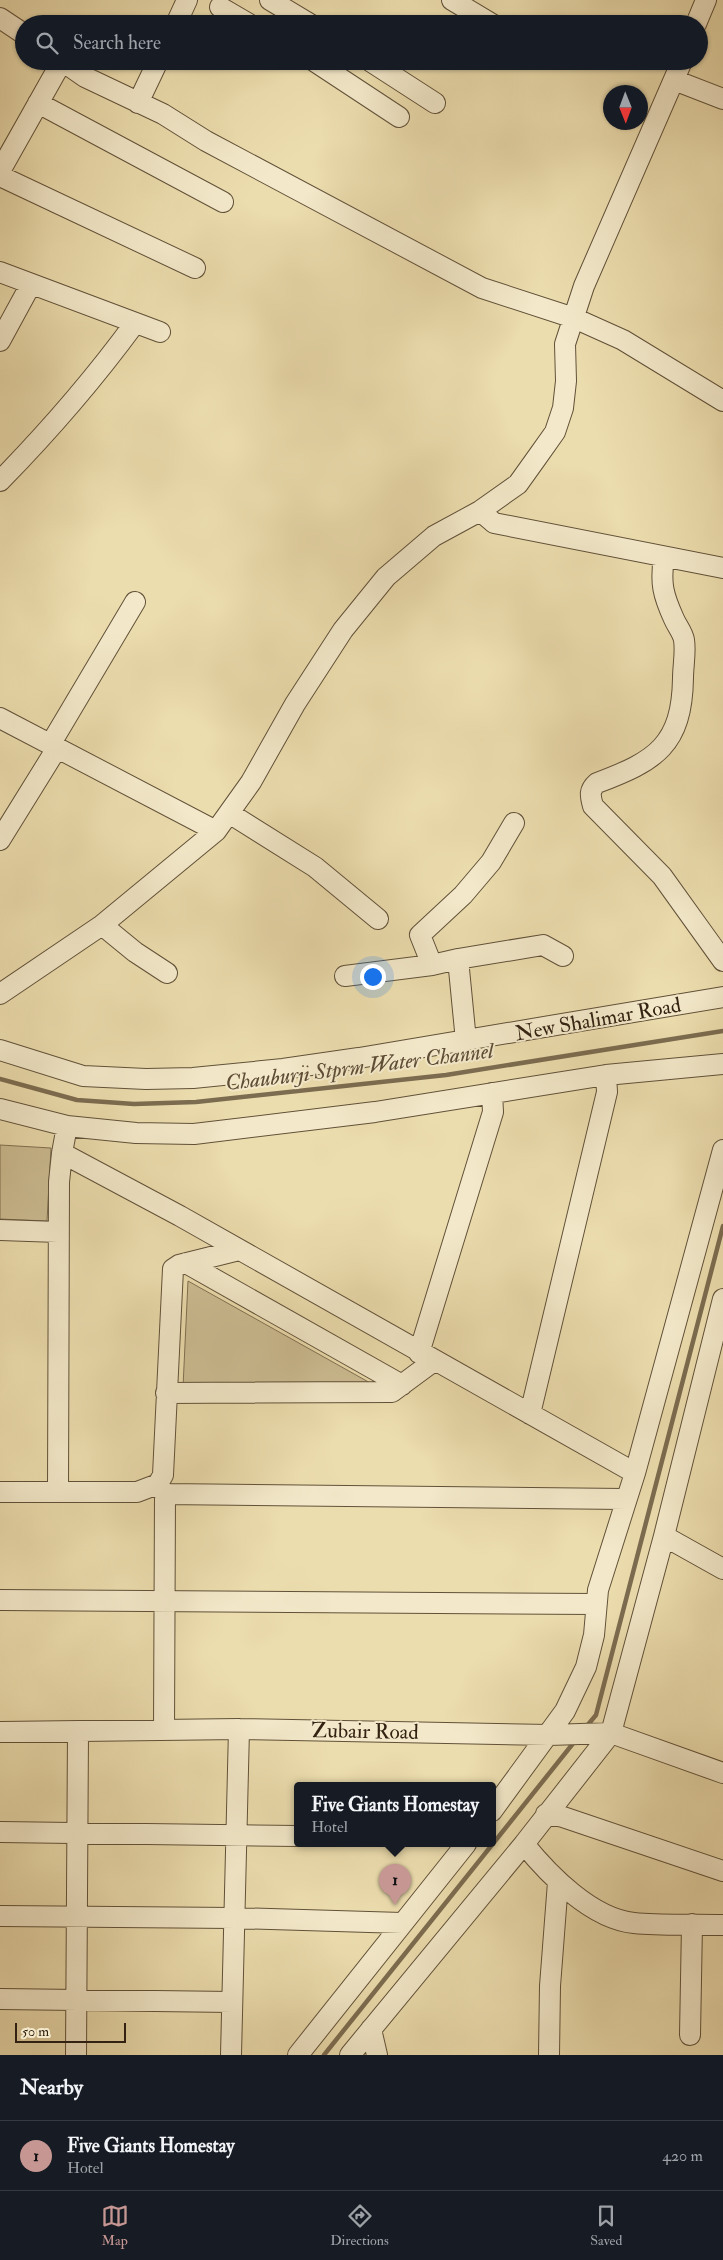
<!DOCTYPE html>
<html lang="en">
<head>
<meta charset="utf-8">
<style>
	body { margin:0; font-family:"IM FELL Double Pica",serif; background:#20242c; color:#f1f3f6 }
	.compass { position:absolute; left:603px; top:85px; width:45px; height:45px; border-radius:50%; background:#171b24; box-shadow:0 1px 4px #0004; rotate:179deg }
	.scale { position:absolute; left:15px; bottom:12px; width:111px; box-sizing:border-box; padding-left:5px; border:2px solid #332212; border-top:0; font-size:14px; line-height:18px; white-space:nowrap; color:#332212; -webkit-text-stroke:4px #f3e9ca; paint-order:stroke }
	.you { position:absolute; left:372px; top:976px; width:18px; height:18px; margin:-12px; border:4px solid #fff; border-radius:50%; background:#1a73e8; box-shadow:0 0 0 8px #1a73e833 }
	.badge { display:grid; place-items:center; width:32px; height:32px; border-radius:50%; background:#c59692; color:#111; font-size:16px; font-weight:700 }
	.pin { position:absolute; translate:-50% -41px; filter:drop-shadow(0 1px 2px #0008) }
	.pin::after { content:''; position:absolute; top:26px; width:18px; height:15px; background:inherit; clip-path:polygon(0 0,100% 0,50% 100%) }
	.popup { position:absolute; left:294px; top:1782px; width:202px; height:65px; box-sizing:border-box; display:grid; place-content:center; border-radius:5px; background:#171b24; filter:drop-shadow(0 1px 4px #0005); font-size:16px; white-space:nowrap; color:#9ea1a6 }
	.popup b { font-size:19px; color:#f1f3f6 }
	.popup::after { content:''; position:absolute; left:50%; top:100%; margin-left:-10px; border:10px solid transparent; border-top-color:#171b24 }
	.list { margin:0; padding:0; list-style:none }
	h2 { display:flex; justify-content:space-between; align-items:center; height:65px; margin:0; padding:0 20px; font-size:21px }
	h2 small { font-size:16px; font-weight:400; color:#9ea1a6 }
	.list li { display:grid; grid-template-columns:32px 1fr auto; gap:15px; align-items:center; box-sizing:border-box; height:70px; padding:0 20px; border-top:1px solid #363941 }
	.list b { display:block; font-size:19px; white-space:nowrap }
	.list p { margin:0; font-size:16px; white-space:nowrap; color:#9ea1a6 }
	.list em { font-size:16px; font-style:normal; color:#9ea1a6 }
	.icon { flex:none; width:28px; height:28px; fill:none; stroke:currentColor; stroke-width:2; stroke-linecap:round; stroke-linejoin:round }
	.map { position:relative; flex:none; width:723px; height:2055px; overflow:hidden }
	.search { position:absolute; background:#171b24; box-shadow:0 1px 4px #0004; left:15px; right:15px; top:15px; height:55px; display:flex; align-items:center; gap:12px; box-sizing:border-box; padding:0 18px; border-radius:28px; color:#9ea1a6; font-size:19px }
	.sheet { height:135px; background:#171b24 }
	nav { display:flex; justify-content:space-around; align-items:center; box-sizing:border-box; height:70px; border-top:1px solid #363941; background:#171b24; font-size:14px; color:#9ea1a6 }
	nav a { display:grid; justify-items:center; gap:2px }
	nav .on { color:#c59692 }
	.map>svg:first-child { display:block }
	.green { fill:#cdbd93; stroke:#807052 }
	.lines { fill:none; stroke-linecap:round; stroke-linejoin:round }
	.stream { stroke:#7c6c50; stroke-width:4.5 }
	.minor-casing { stroke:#615139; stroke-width:22 }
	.minor { stroke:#f3e9ca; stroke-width:20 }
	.labels { text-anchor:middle; stroke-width:4; stroke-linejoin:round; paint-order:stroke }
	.street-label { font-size:21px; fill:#332212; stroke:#f3e9ca }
	.water-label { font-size:22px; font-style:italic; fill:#5e4d36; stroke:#f3e9ca }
</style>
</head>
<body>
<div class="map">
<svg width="723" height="2055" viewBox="0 0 723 2055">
	<rect width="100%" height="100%" fill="#ecddae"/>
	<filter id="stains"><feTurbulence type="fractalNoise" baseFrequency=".004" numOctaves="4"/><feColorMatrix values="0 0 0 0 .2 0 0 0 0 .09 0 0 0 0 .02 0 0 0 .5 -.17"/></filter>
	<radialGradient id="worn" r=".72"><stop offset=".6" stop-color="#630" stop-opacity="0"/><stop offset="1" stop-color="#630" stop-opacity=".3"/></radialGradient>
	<!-- green -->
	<path class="green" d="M0,1145L51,1148L47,1221L0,1219Z
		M188,1281L381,1389L183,1387Z"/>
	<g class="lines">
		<!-- stream -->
		<path class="stream" d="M0,1079L77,1100L134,1104L196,1102L446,1075L723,1031
			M586,1727L596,1715L723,1226
			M324,2055L575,1741"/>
		<defs>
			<path id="minor" d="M270,0L310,24
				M452,0L492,24
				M220,7L249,24
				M0,18L24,34
				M176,24L187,0
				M696,24L706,0
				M62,61L85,77L163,114L206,141L482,288L574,318L623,340L723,401
				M314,61L399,117
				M370,61L435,103
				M674,80L723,99
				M38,103L223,202
				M138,103L158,61
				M0,171L62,61
				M0,176L195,268
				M0,272L160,332
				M0,341L31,284
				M0,481C48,432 94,379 135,323
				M480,511L494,523L723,568
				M664,557C660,583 663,595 674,619C677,626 683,633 684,640C686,652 683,666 683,678C682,745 656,761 597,783C589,790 590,795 593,806L662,876L723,961
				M0,718L216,831
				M50,745L135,602
				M229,813L315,867L378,919
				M0,840L57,748
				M102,925L135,952L167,973
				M458,959L466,1041
				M432,965L420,935L463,895L491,862L514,823
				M345,976L432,965L458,959L543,945L563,956
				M0,994L102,925L216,831L251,782L295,704L343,630L386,577L434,536L480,511L518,484L538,456L555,432L563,408L566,381L565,344L584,286L682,61
				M0,1050L83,1076L146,1079L193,1078L283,1069L359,1058L723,997
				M0,1109L67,1126L136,1133L194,1134L375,1112L606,1075L723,1064
				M67,1126L62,1153L180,1216L635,1473
				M0,1230L58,1232
				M186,1263L402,1385
				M419,1353L493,1112L492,1093
				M166,1393L392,1392L434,1361
				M530,1414L607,1092L606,1075
				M58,1491L59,1182L62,1153
				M0,1492H137L158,1484
				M165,1494L625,1499
				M664,1536L723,1569
				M0,1600L596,1604
				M164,1730L165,1494L158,1484L163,1475L173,1269L179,1265L239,1250
				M0,1732L239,1729L549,1735L611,1733L723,1773
				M492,1811L565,1711L586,1667L594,1635L598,1590L635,1473L723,1150
				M546,1814L563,1817L723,1871
				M0,1832L298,1836
				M524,1844C549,1875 592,1919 634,1923C663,1926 694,1924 723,1925
				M0,1916L234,1918L402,1923
				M0,1999L232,2002
				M371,2029L377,2055
				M690,2035L692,1924
				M76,2055L78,1732
				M231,2055L239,1729
				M298,2055L466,1844
				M350,2055L524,1844L611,1733L664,1536L723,1299
				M549,2055L550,1986L558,1882"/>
		</defs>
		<!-- minor casing -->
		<use href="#minor" class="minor-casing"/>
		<!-- minor -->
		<use href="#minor" class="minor"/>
	</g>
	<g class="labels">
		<!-- street labels -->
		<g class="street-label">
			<text transform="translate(598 1019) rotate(-10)" y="7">New Shalimar Road</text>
			<text transform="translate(365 1731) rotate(1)" y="7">Zubair Road</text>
		</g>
		<!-- water labels -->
		<g class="water-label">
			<text transform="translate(359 1066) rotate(-7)" y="8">Chauburji Stprm Water Channel</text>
		</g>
	</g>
	<rect width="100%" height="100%" filter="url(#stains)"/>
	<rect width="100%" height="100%" fill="url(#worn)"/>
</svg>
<svg class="compass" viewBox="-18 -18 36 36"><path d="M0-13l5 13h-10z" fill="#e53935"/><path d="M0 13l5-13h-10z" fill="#9ea1a6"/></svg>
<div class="scale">50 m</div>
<div class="you"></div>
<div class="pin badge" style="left:395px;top:1905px">1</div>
<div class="popup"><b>Five Giants Homestay</b>Hotel</div>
<div class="search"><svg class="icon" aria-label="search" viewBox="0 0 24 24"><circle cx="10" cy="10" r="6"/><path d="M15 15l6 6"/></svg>Search here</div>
</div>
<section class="sheet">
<h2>Nearby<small></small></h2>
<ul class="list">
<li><span class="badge">1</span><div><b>Five Giants Homestay</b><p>Hotel</p></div><em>420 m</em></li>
</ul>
</section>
<nav>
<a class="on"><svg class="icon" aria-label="map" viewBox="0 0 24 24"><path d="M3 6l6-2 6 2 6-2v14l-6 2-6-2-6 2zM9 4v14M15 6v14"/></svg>Map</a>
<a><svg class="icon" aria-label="directions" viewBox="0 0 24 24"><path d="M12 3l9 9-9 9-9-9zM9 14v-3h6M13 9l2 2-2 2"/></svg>Directions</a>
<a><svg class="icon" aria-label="saved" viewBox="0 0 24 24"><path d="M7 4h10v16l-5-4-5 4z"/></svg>Saved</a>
</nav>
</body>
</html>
